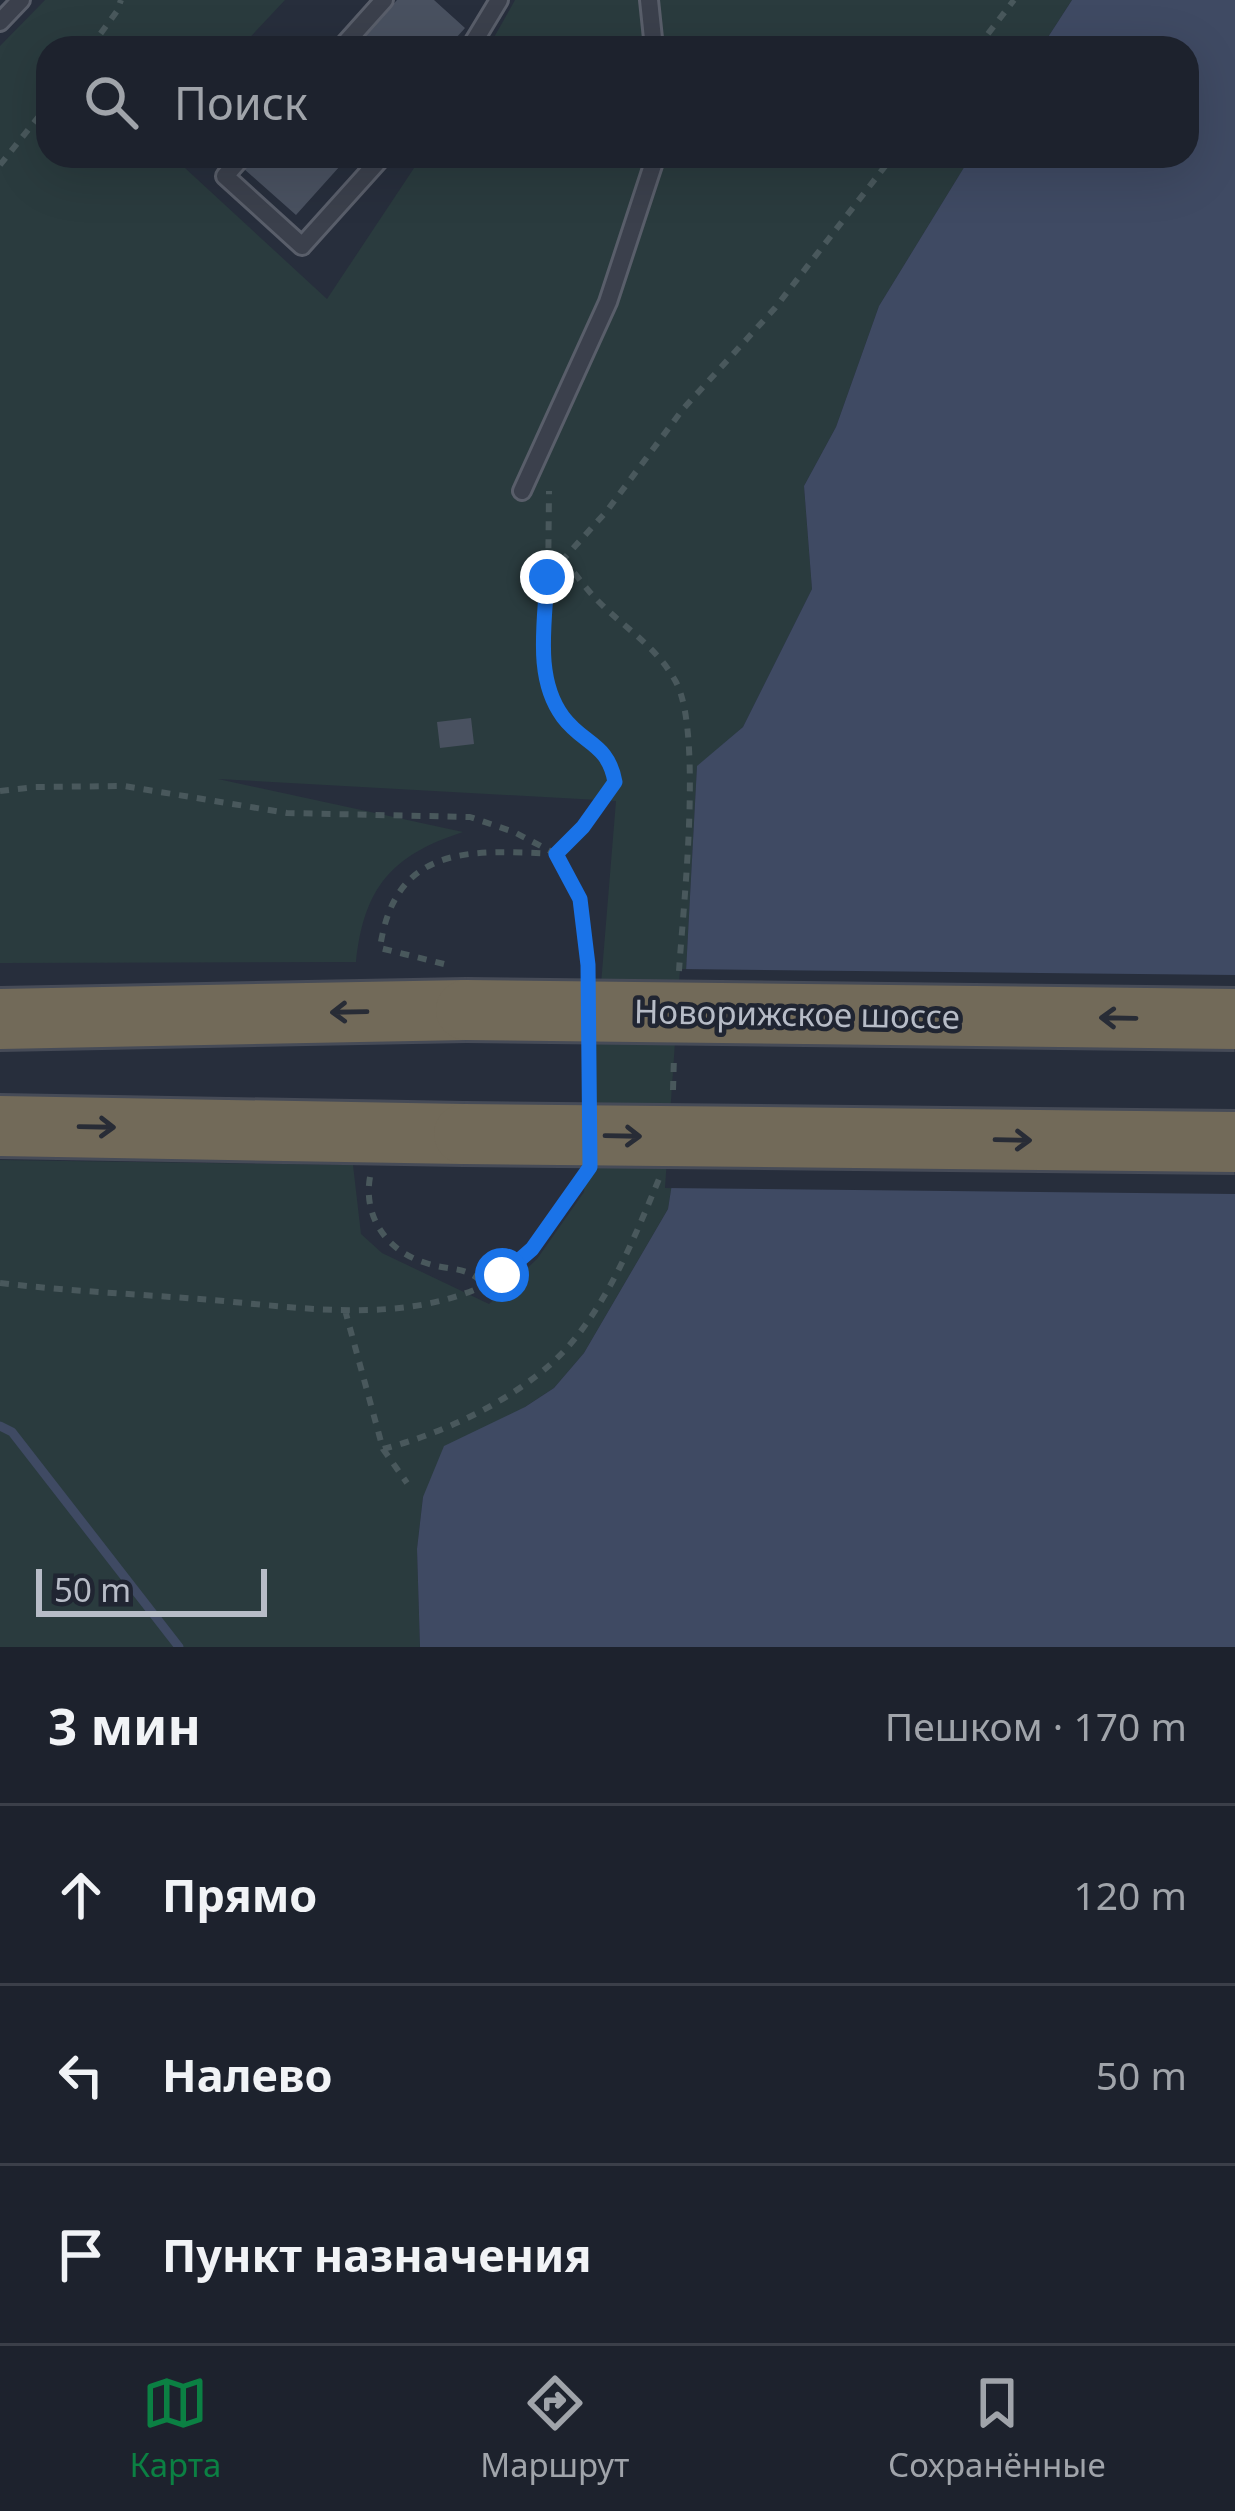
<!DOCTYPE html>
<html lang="ru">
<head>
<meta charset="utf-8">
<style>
	body { margin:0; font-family:"Noto Sans",sans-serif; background:#2a2f39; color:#f1f3f6 }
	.scale { position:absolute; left:36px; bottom:30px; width:231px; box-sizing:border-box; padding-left:12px; border:6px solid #b7bcc7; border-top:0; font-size:33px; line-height:42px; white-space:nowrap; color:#b7bcc7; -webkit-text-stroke:9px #202532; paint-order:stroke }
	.stop { position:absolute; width:36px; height:36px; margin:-27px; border:9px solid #1a73e8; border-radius:50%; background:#fff }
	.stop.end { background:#1a73e8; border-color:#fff; box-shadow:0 3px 12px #0008 }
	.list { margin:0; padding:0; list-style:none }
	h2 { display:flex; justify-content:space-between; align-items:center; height:156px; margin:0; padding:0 48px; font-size:51px }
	h2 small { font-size:39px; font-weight:400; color:#a0a4aa }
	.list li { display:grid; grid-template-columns:78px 1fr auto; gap:36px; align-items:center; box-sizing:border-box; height:180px; padding:0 48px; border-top:3px solid #3b3f49 }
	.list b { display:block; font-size:45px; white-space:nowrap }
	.list em { font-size:39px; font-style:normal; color:#a0a4aa }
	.icon { flex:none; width:66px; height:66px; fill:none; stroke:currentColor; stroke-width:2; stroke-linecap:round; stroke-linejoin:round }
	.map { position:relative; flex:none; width:1235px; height:1647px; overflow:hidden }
	.search { position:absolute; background:#1d222d; box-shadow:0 12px 48px #0002; left:36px; right:36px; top:36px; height:132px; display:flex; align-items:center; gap:30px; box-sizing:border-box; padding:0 42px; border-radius:36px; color:#a0a4aa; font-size:45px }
	.sheet { height:696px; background:#1d222d }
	nav { display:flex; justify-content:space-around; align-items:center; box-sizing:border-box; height:168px; border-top:3px solid #3b3f49; background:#1d222d; font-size:33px; color:#a0a4aa }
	nav a { display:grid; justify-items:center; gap:6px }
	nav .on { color:#0b8043 }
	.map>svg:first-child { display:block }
	.green { fill:#2a3b3e }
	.water { fill:#3f4a63 }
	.pier { fill:#272e3c }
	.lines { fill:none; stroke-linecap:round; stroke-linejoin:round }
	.stream { stroke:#3f4a63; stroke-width:9 }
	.building { fill:#495160 }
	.lane-casing { stroke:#595e6a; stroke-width:22 }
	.highway-casing { stroke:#464b57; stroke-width:66 }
	.path { stroke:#49585c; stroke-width:6; stroke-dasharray:9 9; stroke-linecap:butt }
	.lane { stroke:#3b404c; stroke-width:16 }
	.highway { stroke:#726a59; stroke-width:60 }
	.highway-bridge-casing { stroke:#464b57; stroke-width:66; stroke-linecap:butt }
	.highway-bridge { stroke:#726a59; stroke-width:60 }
	.oneway { stroke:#282c36 }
	.route { stroke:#1a73e8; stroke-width:15 }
	.labels { text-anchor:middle; stroke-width:9; stroke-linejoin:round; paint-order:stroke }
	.street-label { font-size:33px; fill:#b7bcc7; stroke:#202532 }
</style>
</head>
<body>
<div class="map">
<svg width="1235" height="1647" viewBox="0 0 1235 1647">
	<rect width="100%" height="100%" fill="#272e3c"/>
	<!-- green -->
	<path class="green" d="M45,0H285L240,48H48V156H172L327,299L422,156H971L879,306L836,427L804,486L812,589L743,727L697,767L676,1158L668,1209L584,1353L554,1388L525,1407L423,1497L417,1549L420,1647H0V1160L353,1165L361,1234L382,1253L489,1304L537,1259L584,1192L616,801L218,779L463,832C392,855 364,887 356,962L0,963V46Z
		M515,0H1072L1041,48H488Z"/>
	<!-- water -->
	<path class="water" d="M1072,0H1235V1647H420L417,1549L423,1497L444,1446L525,1407L554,1388L584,1353L668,1209L676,1158L697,766L743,727L812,589L804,486L836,427L879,306L971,156H1187V48H1041Z"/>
	<!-- pier -->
	<path class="pier" d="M680,969L1235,975V1194L665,1188Z"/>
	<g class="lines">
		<!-- stream -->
		<path class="stream" d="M0,1426L12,1432L179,1647"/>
	</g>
	<!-- building -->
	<path class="building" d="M397,0H434L465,28L447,48H354Z
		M256,156H349L296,215L244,169Z
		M471,718L474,744L440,748L437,722Z"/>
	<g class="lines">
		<defs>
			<path id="lane" d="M649,0L654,48
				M0,22L21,0
				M341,48L384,0
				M470,48L499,0
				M243,156L225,176L302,246L383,156
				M522,491L608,302L656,156"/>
			<path id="highway" d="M0,1019L466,1010
				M0,1126L464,1134"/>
		</defs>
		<!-- lane casing -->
		<use href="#lane" class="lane-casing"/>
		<!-- highway casing -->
		<use href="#highway" class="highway-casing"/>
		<!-- path -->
		<path class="path" d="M90,48L117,11L121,0
			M977,48L1014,0
			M0,165L48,105
			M563,559C575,573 586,589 599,602C626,629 657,647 676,682C703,733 683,908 679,971
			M549,575L606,512L683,409L775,308L893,156
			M0,791L35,787L124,786L287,813L470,817L514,832L556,854L580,899L588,968
			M444,964L380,948C395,843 472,850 556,854L583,827L615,782L611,758L564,718L547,685L549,491
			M589,1053V1094
			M673,1090L674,1056
			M370,1177C363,1216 386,1251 426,1263C453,1272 463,1264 486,1285
			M0,1283C67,1291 134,1294 200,1299C292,1306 403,1327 489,1283C530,1262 554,1218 579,1181
			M345,1310L383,1449L407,1483
			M383,1449C441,1434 508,1403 553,1362C603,1316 633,1241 659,1179"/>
		<!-- lane -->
		<use href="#lane" class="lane"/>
		<!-- highway -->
		<use href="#highway" class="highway"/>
		<defs>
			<path id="highway-bridge" d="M466,1010L1235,1019
				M464,1134L1235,1142"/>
		</defs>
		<!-- highway-bridge casing -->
		<use href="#highway-bridge" class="highway-bridge-casing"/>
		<!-- highway-bridge -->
		<use href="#highway-bridge" class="highway-bridge"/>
	</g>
	<!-- one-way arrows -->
	<defs><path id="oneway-shaft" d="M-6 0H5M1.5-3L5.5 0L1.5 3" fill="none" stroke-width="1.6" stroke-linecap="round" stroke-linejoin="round" transform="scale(3)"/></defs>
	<g class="oneway">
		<use href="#oneway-shaft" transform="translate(349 1012) rotate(179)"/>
		<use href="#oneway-shaft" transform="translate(1118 1018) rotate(-179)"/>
		<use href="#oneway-shaft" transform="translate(97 1127) rotate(1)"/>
		<use href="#oneway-shaft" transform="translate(623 1136) rotate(1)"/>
		<use href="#oneway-shaft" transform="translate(1013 1140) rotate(1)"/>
	</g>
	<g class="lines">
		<!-- route -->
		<path class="route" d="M502,1275L532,1249L590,1167L588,965L580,899L556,854L583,827L615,782C608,743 584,745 563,717C534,678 545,623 547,577"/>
	</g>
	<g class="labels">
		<!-- street labels -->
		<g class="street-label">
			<text transform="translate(797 1014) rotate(1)" y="12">Новорижское шоссе</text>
		</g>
	</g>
</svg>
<div class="scale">50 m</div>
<div class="stop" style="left:502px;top:1275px"></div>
<div class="stop end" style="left:547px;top:577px"></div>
<div class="search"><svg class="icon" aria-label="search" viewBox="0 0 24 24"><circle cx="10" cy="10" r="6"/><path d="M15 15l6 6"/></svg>Поиск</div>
</div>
<section class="sheet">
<h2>3 мин<small>Пешком · 170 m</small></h2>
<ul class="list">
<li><svg class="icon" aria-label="ahead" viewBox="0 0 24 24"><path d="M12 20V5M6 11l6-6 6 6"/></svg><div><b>Прямо</b></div><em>120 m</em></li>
<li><svg class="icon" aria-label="left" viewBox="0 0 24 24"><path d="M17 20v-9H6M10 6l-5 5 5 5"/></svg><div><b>Налево</b></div><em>50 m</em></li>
<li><svg class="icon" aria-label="arrive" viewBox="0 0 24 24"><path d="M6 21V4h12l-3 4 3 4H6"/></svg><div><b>Пункт назначения</b></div></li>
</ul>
</section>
<nav>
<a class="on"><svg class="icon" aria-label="map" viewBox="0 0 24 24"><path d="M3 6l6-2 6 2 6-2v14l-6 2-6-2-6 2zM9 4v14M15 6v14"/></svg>Карта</a>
<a><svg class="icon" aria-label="directions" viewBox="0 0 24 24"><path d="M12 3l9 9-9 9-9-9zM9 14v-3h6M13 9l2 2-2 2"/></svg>Маршрут</a>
<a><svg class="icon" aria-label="saved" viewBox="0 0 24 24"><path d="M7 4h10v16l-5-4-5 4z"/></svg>Сохранённые</a>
</nav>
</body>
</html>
